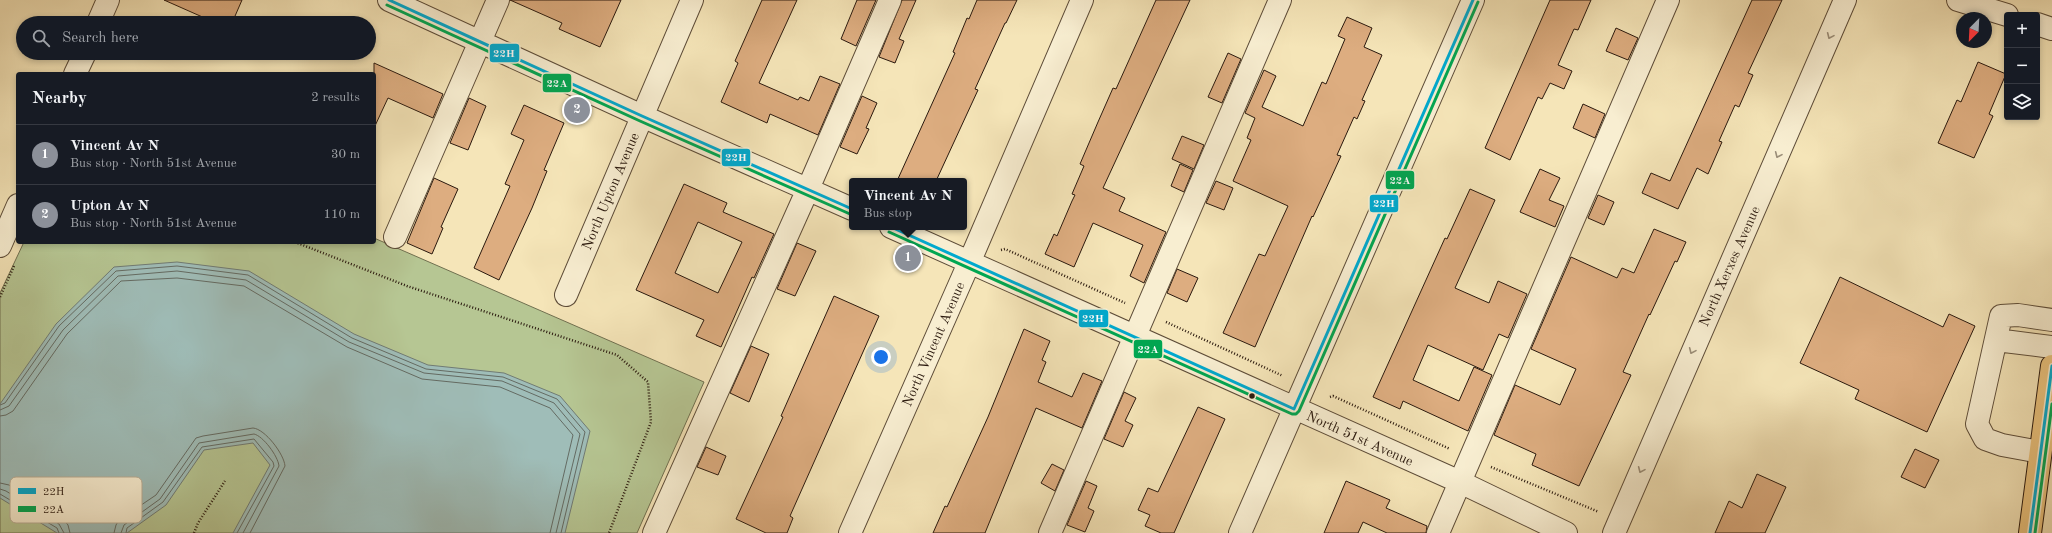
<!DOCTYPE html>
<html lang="en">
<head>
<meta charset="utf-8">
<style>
	body { margin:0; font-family:"Old Standard TT",serif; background:#242831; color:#f1f3f6 }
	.controls { position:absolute; right:12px; top:12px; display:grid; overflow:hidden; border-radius:4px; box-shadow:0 2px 6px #0003 }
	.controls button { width:36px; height:36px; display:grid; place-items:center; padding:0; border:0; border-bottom:1px solid #363941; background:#171b24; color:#f1f3f6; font:20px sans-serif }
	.compass { position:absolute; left:1956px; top:12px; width:36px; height:36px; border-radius:50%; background:#171b24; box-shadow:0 2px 6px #0003; rotate:204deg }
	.you { position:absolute; left:881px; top:357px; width:14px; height:14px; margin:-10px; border:3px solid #fff; border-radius:50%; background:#1a73e8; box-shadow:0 0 0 6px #1a73e833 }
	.badge { display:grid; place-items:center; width:26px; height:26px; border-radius:50%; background:#8c9099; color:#fff; font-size:13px; font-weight:700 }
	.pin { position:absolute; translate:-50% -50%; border:2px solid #fff; box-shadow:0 1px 4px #0006 }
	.popup { position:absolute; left:849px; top:178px; width:118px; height:52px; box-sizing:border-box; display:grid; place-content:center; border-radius:4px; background:#171b24; filter:drop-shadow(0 1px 3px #0005); font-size:13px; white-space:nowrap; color:#9ea1a6 }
	.popup b { font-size:15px; color:#f1f3f6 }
	.popup::after { content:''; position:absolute; left:50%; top:100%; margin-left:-8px; border:8px solid transparent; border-top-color:#171b24 }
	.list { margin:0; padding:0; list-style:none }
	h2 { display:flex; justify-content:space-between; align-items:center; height:52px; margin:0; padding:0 16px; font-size:17px }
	h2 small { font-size:13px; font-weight:400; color:#9ea1a6 }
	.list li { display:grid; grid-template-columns:26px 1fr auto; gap:12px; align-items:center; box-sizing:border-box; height:60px; padding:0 16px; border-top:1px solid #363941 }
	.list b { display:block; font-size:15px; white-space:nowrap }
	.list p { margin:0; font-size:13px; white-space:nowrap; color:#9ea1a6 }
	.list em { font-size:13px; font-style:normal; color:#9ea1a6 }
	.icon { flex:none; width:22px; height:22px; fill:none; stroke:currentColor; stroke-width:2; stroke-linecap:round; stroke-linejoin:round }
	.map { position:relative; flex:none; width:2052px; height:533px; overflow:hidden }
	.search { position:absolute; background:#171b24; box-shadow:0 2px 6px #0003; left:16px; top:16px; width:360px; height:44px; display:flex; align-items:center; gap:10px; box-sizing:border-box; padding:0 14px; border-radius:22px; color:#9ea1a6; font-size:15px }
	.panel { position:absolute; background:#171b24; box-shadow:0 2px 6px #0003; left:16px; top:72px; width:360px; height:172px; border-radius:4px }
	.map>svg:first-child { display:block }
	.green { fill:#b6c693; stroke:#707050 }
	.water { fill:#9fbdb8; stroke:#707b74 }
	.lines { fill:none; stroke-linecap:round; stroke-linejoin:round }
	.shore { stroke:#646b63; stroke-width:1 }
	.building { fill:#ddad80; stroke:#2a190e; fill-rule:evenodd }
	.minor-casing { stroke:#5d4c38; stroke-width:24 }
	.major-casing { stroke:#2a190e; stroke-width:24 }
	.path { stroke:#2a190e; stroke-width:2.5; stroke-dasharray:1 2; stroke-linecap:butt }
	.minor { stroke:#f8eed1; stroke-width:22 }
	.major { stroke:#eac27c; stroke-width:22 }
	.bus-1-casing { stroke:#f8eed1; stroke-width:6 }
	.bus-2-casing { stroke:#f8eed1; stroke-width:6 }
	.bus-1 { stroke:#00a9ce; stroke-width:3 }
	.bus-2 { stroke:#00a651; stroke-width:3 }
	.oneway { stroke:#9b8e79 }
	.bus-dot { fill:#2a190e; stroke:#f8eed1; stroke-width:1.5 }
	.labels { text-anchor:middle; stroke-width:3; stroke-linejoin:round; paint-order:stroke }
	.street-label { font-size:14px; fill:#2a190e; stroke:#f8eed1 }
	.key { fill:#f8eed1; stroke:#baae96; stroke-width:1 }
	.key-label { font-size:11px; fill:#2a190e }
	.line-badge { stroke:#f8eed1; stroke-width:1.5 }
	.badge-label { font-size:11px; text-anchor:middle; font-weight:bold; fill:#fff }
</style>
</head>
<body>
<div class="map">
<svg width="2052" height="533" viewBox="0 0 2052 533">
	<rect width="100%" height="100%" fill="#f5e5b8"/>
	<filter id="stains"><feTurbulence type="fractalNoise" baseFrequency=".005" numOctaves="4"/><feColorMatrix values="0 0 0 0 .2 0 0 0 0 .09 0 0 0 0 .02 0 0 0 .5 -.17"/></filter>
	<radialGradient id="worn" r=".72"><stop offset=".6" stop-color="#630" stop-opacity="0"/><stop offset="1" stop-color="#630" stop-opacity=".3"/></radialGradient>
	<!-- green -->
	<path class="green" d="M374,238L704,382L637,533H0V293L24,242H374Z"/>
	<!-- water -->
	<path class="water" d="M177,262L249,271L354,334L428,365L504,373L560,396L590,431L565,533H233L270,465L253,443L204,450L166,505L127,533H57L0,498V404L56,324L114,267Z"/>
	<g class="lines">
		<!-- shore -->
		<path class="shore" d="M0,405L5,403L59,326L116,271L177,266L248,275L352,338L426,369L503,377L557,399L585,432L561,533
			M0,410L9,406L63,330L118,276L177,271L246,280L349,342L424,373L502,381L554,403L580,434L556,533
			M0,416L6,415L13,411L67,334L121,281L177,278L244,286L347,347L422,379L500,387L550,408L573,435L550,533
			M0,483L9,485L63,519L68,525L70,533
			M0,489L6,491L59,524L64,533
			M0,494L57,528L59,533
			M114,533L116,525L119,520L156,495L196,438L203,436L253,428C265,429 284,454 285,466L250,533
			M121,533L124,525L160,499L199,443L254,434C263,436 278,456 279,466L243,533
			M126,533L127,528L163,502L202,447L254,439L273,462L274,466L237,533"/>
	</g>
	<!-- building -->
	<path class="building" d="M164,0H242L232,23H216Z
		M510,0H621L600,47L559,29L562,23Z
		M762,0H797L759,83L798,100L800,97L809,101L820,76L840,84L818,135L770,114L767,123L721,102L738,63L735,61Z
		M857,0H876L856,46L841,39Z
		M902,0H916L899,39L904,41L895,63L879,57Z
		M977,0H1017L1006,23H1005L975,89L978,90L936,181H897L955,53L953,52L967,18L969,19Z
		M1156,0H1190L1103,188L1125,198L1119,211L1166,232L1144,283L1130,276L1143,245L1093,223L1074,267L1045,254L1054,234L1057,236L1072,201L1075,195L1072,194L1084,166L1080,164L1098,122L1113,88L1116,89Z
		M1550,0H1591L1578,30L1574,29L1558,65L1572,71L1564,89L1550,83L1542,99L1538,97L1510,160L1485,148Z
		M1752,0H1782L1748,73L1753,75L1739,107L1735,105L1719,141L1722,142L1708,174L1697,168L1678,209L1642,193L1651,173L1670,181Z
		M1347,17L1372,28L1364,47L1382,55L1362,100L1365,101L1357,119L1354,117L1337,155L1341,156L1313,217L1312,216L1255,347L1223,333L1259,254L1265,256L1288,206L1233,181L1251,140L1247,138L1255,118L1245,113L1264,70L1276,76L1262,107L1303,126L1322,82L1326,84L1345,39L1338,36Z
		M1616,28L1638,38L1628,60L1606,51Z
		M1228,53L1241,59L1222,103L1208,97Z
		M1978,62L2006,74L1989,114L1993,116L1974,158L1938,143L1957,100L1961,102Z
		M374,63L443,94L433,118L388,98L374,128Z
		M862,96L877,103L866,128L869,129L857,154L840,147Z
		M469,98L486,106L468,150L450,143Z
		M1583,104L1605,114L1595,138L1573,128Z
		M524,105L564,123L544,170L547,171L532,208L499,280L474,268L510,186L505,184L524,140L511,134Z
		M1182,136L1204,145L1194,169L1172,159Z
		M1180,164L1193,170L1184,192L1171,186Z
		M1540,169L1560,178L1549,200L1564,206L1555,227L1520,212Z
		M434,178L458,189L441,227L443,228L432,254L407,243Z
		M1216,181L1233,188L1224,210L1206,203Z
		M684,184L727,203L723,212L774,234L754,278L752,277L721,347L696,336L704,320L636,290ZM698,222L742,242L718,293L675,273Z
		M1470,189L1495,200L1455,288L1489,303L1498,281L1527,294L1508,338L1499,334L1483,370L1428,345L1413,380L1459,401L1474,367L1492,375L1468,431L1403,401L1400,409L1373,397L1445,238L1447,239Z
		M1598,195L1614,202L1604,225L1588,218Z
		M1654,229L1686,242L1677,262L1675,261L1650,315L1649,314L1623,372L1631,375L1579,486L1532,465L1536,454L1494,435L1515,385L1560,405L1576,369L1531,349L1571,257L1617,278L1622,268L1634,273Z
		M797,243L816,251L795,296L777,289Z
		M1177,269L1198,278L1187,302L1167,293Z
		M1840,277L1943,327L1949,314L1975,326L1927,432L1855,399L1859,390L1800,363Z
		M834,296L879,316L790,516L793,518L787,533H766L736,519L783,417L781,416Z
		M1024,329L1050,341L1042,360L1046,362L1038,382L1072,397L1083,373L1102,381L1082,428L1036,408L985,533H933L945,506L947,507L988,417Z
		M751,346L769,354L749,402L730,393Z
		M1124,392L1136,398L1125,421L1133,425L1123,447L1104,439Z
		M1198,407L1225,419L1174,533H1161L1145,526L1150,515L1138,510L1148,488L1158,492Z
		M706,447L726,456L718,475L697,467Z
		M1915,449L1939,460L1925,488L1901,477Z
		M1052,464L1064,470L1055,491L1041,483Z
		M1757,474L1786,487L1765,533H1715L1729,501L1742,508Z
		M1086,481L1097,486L1088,508L1094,511L1085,532L1067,525Z
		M1346,481L1390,500L1386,508L1427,526L1426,533H1387L1363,522L1358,533H1324Z"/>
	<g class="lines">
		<defs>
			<path id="minor" d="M389,0L642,116L852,209
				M1958,0L2007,15
				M98,23L108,0
				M2037,24L2052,29
				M75,74L85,53
				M891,227L1460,482L1566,533
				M395,237L498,0
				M0,246L18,205
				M566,295L692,0
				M1996,340L2052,347
				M2040,452L2002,445L1985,439L1977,424L2001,316L2018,315L2052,320
				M654,533L808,189L890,0
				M850,533L969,263L1082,0
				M1050,533L1280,0
				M1240,533L1473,0
				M1438,533L1668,0
				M1614,533L1845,0"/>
			<path id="major" d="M2030,533L2052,366"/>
		</defs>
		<!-- minor casing -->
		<use href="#minor" class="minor-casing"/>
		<!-- major casing -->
		<use href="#major" class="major-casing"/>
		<!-- path -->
		<path class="path" d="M295,242L407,286L617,355L648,382L651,422L609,533
			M1001,250L1005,249L1125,303
			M0,297L14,266
			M1166,322L1283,376
			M1330,397L1333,396L1450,449
			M1491,467L1599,512
			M194,533L198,523L225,481"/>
		<!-- minor -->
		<use href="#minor" class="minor"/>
		<!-- major -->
		<use href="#major" class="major"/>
		<defs>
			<path id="bus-1" d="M389,0L642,116L852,209
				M891,227L1294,409L1473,0
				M2030,533L2052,366"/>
			<path id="bus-2" d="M387,5L640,121L850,214
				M889,232L1292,414H1296L1299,411L1478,2
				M2035,533L2052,404"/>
		</defs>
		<!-- bus-1 casing -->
		<use href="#bus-1" class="bus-1-casing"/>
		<!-- bus-2 casing -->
		<use href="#bus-2" class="bus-2-casing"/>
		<!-- bus-1 -->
		<use href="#bus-1" class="bus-1"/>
		<!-- bus-2 -->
		<use href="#bus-2" class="bus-2"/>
	</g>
	<!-- one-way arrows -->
	<defs><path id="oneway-chevron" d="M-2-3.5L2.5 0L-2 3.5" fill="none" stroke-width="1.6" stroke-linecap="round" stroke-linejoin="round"/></defs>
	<g class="oneway">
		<use href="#oneway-chevron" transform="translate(1830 36) rotate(114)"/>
		<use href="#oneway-chevron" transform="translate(1778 155) rotate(114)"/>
		<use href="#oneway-chevron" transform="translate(1692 351) rotate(114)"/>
		<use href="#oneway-chevron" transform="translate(1641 470) rotate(114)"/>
	</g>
	<!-- markers -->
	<circle class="bus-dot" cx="1252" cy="396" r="3.5"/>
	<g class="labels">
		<!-- street labels -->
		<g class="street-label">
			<text transform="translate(610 191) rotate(-67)" y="5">North Upton Avenue</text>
			<text transform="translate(1729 266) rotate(-66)" y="5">North Xerxes Avenue</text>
			<text transform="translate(933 344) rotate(-66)" y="5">North Vincent Avenue</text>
			<text transform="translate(1360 438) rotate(24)" y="5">North 51st Avenue</text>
		</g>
	</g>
	<!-- legend -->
	<rect x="10" y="477" width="132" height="46" rx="6" class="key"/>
	<rect x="18" y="488" width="18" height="6" fill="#00a9ce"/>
	<rect x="18" y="506" width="18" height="6" fill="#00a651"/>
	<g class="key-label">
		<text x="43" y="495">22H</text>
		<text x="43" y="513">22A</text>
	</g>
	<g class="line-badge">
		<rect x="489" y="43" width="31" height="20" rx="4" fill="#00a9ce"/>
		<rect x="542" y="73" width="30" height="20" rx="4" fill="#00a651"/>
		<rect x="721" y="148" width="30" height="19" rx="4" fill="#00a9ce"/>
		<rect x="1385" y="170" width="30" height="20" rx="4" fill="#00a651"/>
		<rect x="1369" y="194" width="30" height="19" rx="4" fill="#00a9ce"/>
		<rect x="1078" y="309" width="31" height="19" rx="4" fill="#00a9ce"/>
		<rect x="1133" y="339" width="30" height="20" rx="4" fill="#00a651"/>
	</g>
	<g class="badge-label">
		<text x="504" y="57">22H</text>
		<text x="557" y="87">22A</text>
		<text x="736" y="161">22H</text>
		<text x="1400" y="184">22A</text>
		<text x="1384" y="207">22H</text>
		<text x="1093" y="322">22H</text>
		<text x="1148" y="353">22A</text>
	</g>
	<rect width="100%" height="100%" filter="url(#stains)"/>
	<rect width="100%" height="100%" fill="url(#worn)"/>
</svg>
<div class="controls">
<button>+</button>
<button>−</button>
<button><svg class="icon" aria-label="layers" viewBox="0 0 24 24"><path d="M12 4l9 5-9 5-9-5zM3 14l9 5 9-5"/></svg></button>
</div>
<svg class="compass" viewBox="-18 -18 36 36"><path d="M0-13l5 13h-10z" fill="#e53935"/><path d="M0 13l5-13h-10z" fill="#9ea1a6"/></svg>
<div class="you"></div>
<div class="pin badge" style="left:908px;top:258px">1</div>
<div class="popup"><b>Vincent Av N</b>Bus stop</div>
<div class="pin badge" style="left:577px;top:110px">2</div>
<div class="search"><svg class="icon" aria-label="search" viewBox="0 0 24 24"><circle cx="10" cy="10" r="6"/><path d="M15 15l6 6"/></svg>Search here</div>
<section class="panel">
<h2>Nearby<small>2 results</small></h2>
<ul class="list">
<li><span class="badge">1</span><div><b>Vincent Av N</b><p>Bus stop · North 51st Avenue</p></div><em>30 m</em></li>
<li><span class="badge">2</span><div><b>Upton Av N</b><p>Bus stop · North 51st Avenue</p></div><em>110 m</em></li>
</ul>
</section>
</div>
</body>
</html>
